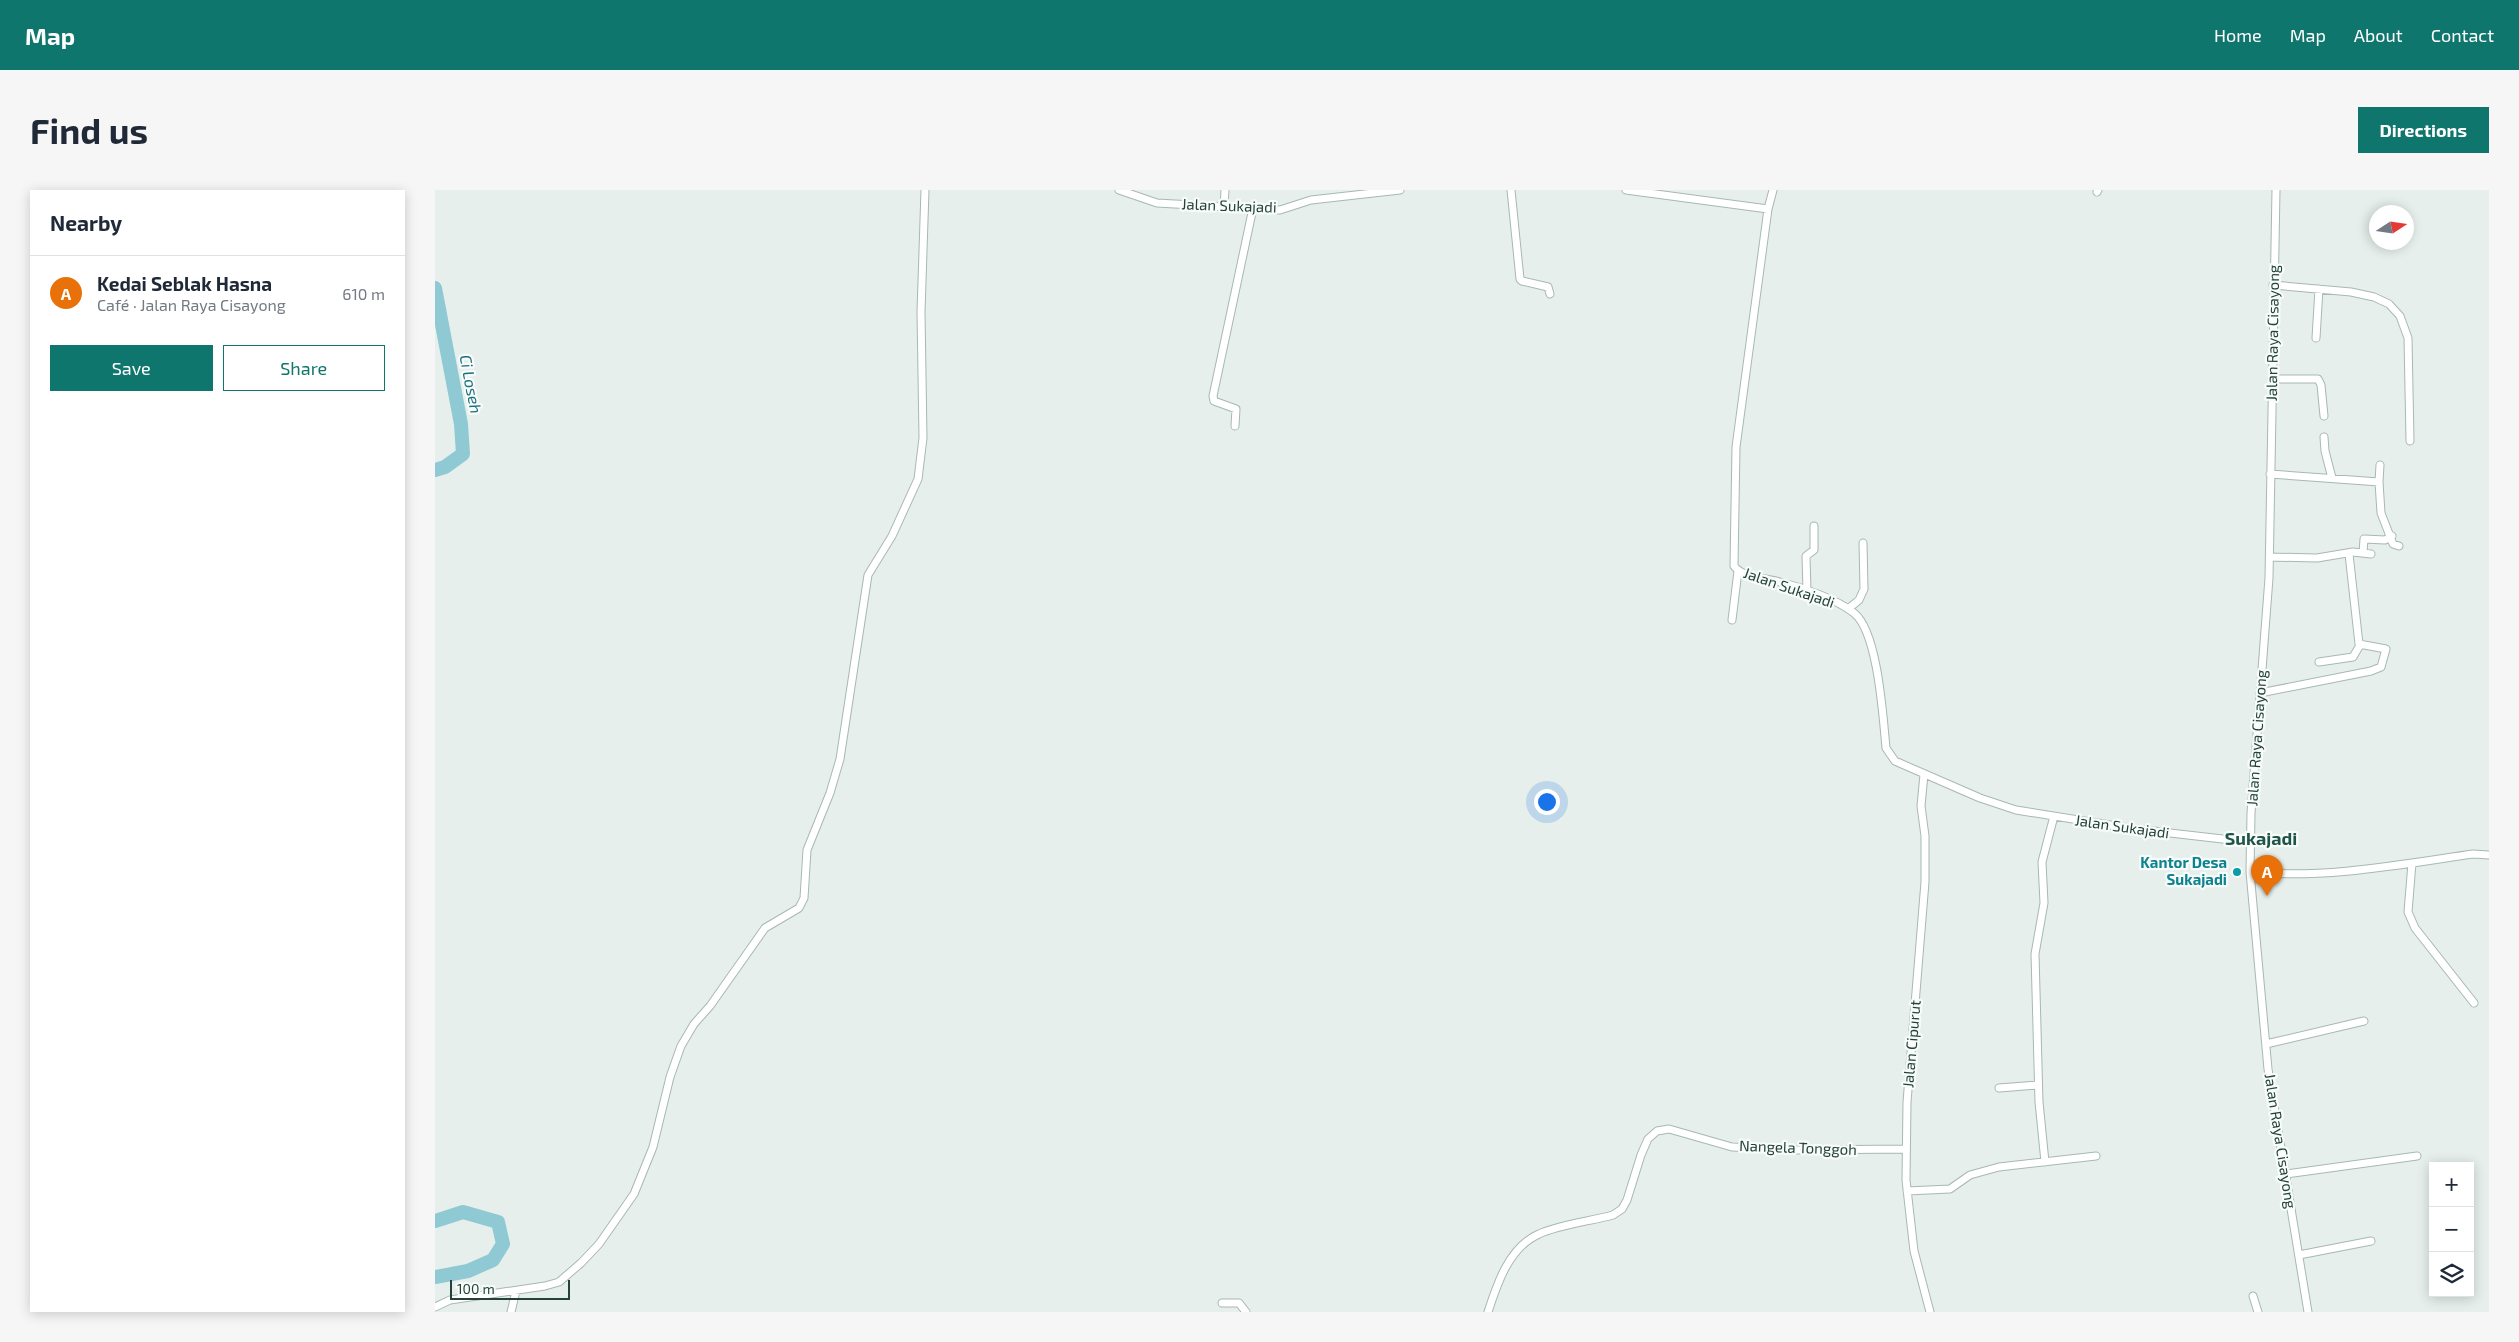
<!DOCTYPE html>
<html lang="en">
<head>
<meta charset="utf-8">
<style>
	body { margin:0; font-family:"Exo 2",sans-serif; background:#f6f6f7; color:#1f2937 }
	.controls { position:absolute; right:15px; bottom:15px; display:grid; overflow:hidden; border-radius:0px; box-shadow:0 2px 12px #0003 }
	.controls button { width:45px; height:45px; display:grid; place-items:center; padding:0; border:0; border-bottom:1px solid #e0e1e3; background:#fff; color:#1f2937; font:25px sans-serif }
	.compass { position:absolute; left:1934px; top:15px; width:45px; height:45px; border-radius:50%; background:#fff; box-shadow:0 2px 12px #0003; rotate:78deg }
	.scale { position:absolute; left:15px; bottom:12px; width:120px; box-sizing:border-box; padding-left:5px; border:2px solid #24423a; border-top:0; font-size:14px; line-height:18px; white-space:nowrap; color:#24423a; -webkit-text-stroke:4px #f7fbf9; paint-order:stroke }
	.you { position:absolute; left:1111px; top:611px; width:18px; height:18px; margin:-12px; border:4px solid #fff; border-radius:50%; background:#1a73e8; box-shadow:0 0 0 8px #1a73e833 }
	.badge { display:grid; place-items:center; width:32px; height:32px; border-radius:50%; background:#0f766e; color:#fff; font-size:16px; font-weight:700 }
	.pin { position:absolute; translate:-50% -41px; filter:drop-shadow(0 1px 2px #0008) }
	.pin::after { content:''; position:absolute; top:26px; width:18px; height:15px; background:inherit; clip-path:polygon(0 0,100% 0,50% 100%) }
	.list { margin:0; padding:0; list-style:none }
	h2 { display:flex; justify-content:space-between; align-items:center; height:65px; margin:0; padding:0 20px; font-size:21px }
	h2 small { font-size:16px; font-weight:400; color:#747a83 }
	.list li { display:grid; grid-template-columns:32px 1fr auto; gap:15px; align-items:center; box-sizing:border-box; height:75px; padding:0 20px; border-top:1px solid #e0e1e3 }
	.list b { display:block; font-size:19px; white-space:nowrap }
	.list p { margin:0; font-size:16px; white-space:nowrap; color:#747a83 }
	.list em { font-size:16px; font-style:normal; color:#747a83 }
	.actions { display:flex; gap:10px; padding:15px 20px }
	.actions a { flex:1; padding:11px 0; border:1px solid #0f766e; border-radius:0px; text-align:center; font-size:18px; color:#0f766e }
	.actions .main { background:#0f766e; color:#fff }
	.icon { flex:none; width:28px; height:28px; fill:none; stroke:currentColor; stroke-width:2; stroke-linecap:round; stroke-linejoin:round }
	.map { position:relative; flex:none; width:2054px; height:1122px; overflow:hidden; border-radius:0px }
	header { display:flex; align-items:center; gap:30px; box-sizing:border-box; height:70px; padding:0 25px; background:#0f766e; color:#fff }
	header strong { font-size:24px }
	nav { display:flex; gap:28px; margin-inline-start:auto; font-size:18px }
	.intro { display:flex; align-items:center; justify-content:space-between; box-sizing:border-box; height:120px; padding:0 30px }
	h1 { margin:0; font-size:35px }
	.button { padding:12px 22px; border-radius:0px; background:#0f766e; color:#fff; font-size:18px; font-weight:700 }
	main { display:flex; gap:30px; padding:0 30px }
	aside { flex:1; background:#fff; border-radius:0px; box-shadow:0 2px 12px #0003 }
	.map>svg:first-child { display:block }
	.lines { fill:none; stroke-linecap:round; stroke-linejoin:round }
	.river { stroke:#8ec9d4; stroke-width:14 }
	.street-casing { stroke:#a8b8b2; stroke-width:9 }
	.street { stroke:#fff; stroke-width:7 }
	.culture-dot { fill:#0f9aa8; stroke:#f7fbf9; stroke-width:2 }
	.labels { text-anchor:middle; stroke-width:4.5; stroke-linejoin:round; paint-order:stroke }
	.street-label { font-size:15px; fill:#24423a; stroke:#f7fbf9 }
	.culture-label { font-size:15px; font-weight:bold; fill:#0d838f; stroke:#f7fbf9; text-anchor:end }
	.water-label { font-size:16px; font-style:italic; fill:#1c6f80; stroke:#f7fbf9 }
	.quarter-label { font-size:18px; font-weight:bold; fill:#1f5548; stroke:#f7fbf9 }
</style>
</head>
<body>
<header>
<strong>Map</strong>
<nav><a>Home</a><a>Map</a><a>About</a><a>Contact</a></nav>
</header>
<div class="intro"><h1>Find us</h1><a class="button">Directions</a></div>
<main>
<aside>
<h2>Nearby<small></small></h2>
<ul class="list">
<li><span class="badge" style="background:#e8710a">A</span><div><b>Kedai Seblak Hasna</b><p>Café · Jalan Raya Cisayong</p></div><em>610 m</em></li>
</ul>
<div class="actions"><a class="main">Save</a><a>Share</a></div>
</aside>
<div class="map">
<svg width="2054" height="1122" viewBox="0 0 2054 1122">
	<rect width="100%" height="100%" fill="#e6efeb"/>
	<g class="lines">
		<!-- river -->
		<path class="river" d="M0,98L26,234L28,264L10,277L0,280
			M0,1031L28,1022L63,1032L68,1054L58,1070L33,1081L0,1087"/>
		<defs>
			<path id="street" d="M684,0L722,13L845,20L876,10L965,0
				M1076,0L1085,89L1087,91L1113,97L1115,104
				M1191,0L1333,19L1301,257L1299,376C1308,388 1331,388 1345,392C1365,397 1402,409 1419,423C1443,442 1448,527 1451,558L1460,571L1545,608L1581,620L1700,639L1814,652
				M1841,0L1834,388L1816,623L1815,682L1833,879L1873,1122
				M1662,2L1663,0
				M789,17L790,0
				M1333,19L1338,0
				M1838,95L1916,102L1939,107L1954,114L1965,126L1973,148L1975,251
				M1881,148L1884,99
				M1837,189H1883L1886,195L1889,226
				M800,236L801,219L779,211L778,206L818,18
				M1889,247L1890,261L1897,288
				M1835,284L1944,292L1946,323L1958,354L1964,356
				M1944,292L1945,275
				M1928,363L1929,349L1950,350L1957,346
				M1835,367L1882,368L1918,362L1936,364
				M1372,402L1371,366L1379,360V336
				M1413,419L1424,410L1429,399L1428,353
				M1297,430L1303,381
				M1884,472L1918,467L1925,455
				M1825,503L1936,481L1946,477L1951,459L1924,454L1914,364
				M1489,584L1486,616L1490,646V692L1472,912L1471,990L1479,1061L1495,1122
				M1977,673L1973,722L1980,738L2039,813
				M1815,682C1890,689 1963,675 2038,664L2054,665
				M1831,854L1929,831
				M1564,898L1603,895
				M1610,972L1604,912L1600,764L1609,713L1607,672L1619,626
				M1851,984L1982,966
				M1472,1001L1515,999L1535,985L1564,977L1661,966
				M1864,1065L1936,1051
				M1818,1106L1823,1122
				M787,1113H804L811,1122
				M0,1117L15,1110L110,1096L124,1092L146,1073L164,1054L199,1004L218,957L235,887L246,856L259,834L275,816L330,738L364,718L369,708L372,660L395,603L405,569L433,385L457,346L483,289L488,248L486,122L490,0
				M76,1122L81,1101
				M1053,1122C1062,1094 1074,1057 1104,1044C1123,1035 1156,1031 1178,1025L1187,1019L1192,1010L1206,965L1213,949L1222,941L1234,939L1297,957L1360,960L1471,959"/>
		</defs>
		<!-- street casing -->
		<use href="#street" class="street-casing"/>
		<!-- street -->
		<use href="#street" class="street"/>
	</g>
	<!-- markers -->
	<circle class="culture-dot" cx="1802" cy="682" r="5"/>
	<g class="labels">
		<!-- street labels -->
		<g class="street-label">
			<text transform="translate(794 16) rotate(2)" y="5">Jalan Sukajadi</text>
			<text transform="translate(1838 143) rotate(-89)" y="5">Jalan Raya Cisayong</text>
			<text transform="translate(1354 398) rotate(19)" y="5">Jalan Sukajadi</text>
			<text transform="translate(1822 548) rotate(-86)" y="5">Jalan Raya Cisayong</text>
			<text transform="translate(1687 637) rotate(8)" y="5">Jalan Sukajadi</text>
			<text transform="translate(1477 854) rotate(-85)" y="5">Jalan Cipurut</text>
			<text transform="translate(1845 951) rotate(81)" y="5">Jalan Raya Cisayong</text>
			<text transform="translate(1363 958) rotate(2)" y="5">Nangela Tonggoh</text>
		</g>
		<!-- culture labels -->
		<g class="culture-label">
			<text x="1792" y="678">Kantor Desa<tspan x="1792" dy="17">Sukajadi</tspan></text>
		</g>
		<!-- water labels -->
		<g class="water-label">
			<text transform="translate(36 194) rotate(79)" y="6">Ci Loseh</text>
		</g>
		<!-- quarter labels -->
		<g class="quarter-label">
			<text x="1826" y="655">Sukajadi</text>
		</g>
	</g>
</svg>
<div class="controls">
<button>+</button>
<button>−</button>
<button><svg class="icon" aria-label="layers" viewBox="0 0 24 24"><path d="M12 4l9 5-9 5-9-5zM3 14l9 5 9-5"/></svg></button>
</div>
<svg class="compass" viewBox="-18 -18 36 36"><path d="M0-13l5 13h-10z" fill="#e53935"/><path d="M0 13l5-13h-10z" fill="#747a83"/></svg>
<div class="scale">100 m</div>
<div class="you"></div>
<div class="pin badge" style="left:1832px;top:706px;background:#e8710a">A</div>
</div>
</main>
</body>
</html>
